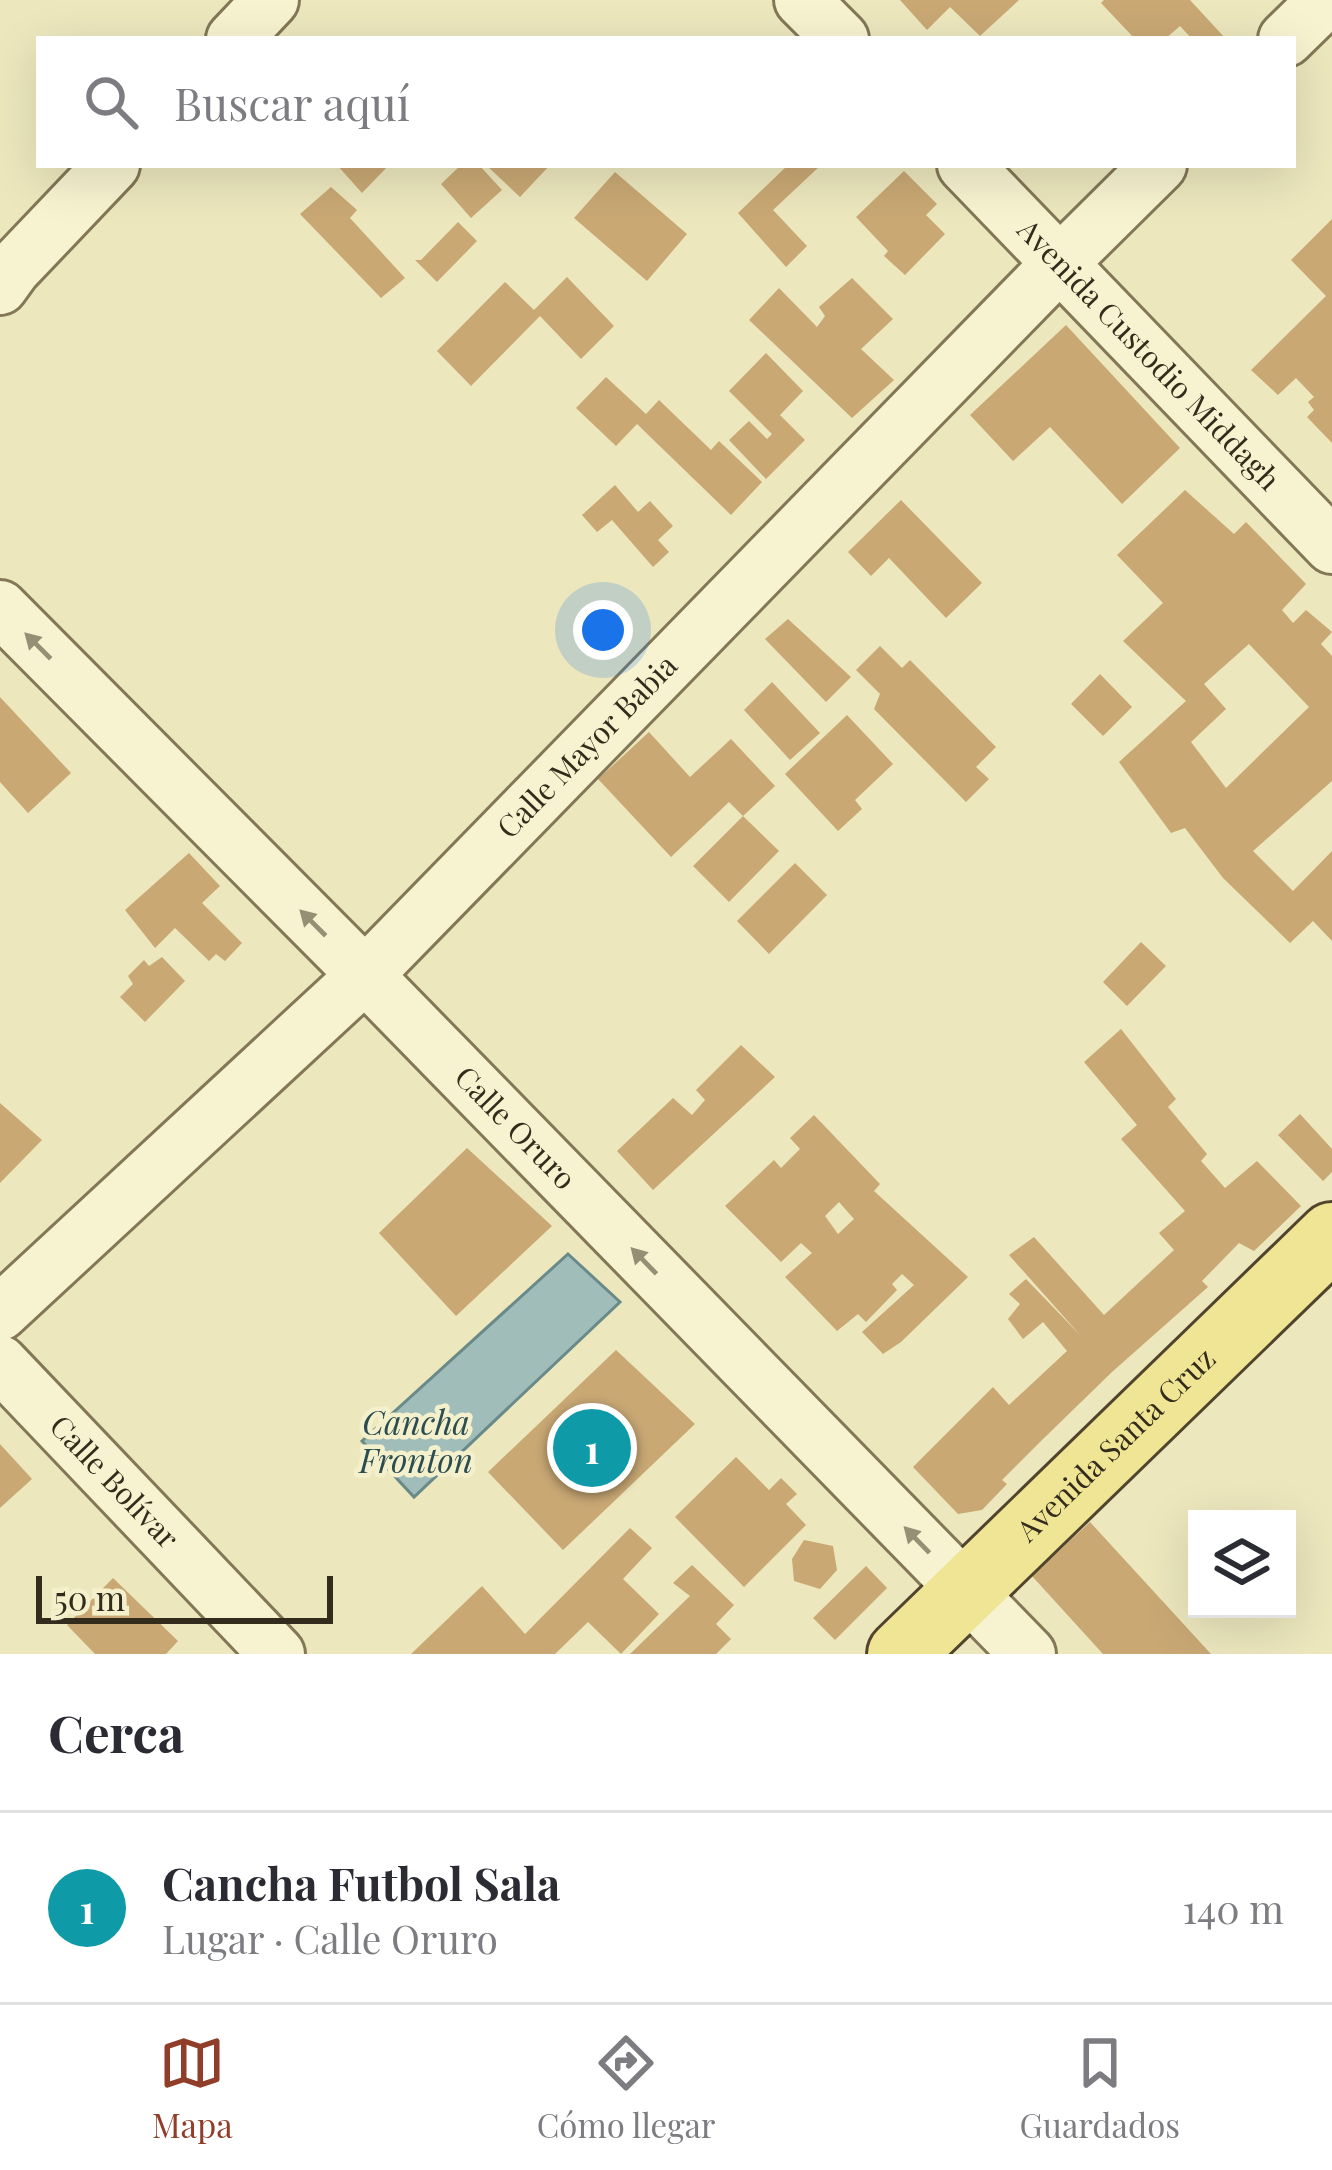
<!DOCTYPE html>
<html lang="es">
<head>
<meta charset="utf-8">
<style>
	body { margin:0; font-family:"Playfair Display",serif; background:#f7f7f7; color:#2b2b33 }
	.controls { position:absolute; right:36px; bottom:36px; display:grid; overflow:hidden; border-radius:0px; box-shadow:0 12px 48px #0002 }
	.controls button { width:108px; height:108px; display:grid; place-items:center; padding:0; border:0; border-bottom:3px solid #e1e1e2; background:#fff; color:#2b2b33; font:60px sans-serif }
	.scale { position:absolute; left:36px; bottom:30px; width:297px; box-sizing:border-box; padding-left:12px; border:6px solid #332b1b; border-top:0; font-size:33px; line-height:42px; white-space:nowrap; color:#332b1b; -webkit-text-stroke:9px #f4f0cc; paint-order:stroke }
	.you { position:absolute; left:603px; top:630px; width:42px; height:42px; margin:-30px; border:9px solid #fff; border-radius:50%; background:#1a73e8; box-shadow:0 0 0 18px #1a73e833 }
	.badge { display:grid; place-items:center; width:78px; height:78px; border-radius:50%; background:#903d29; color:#fff; font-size:39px; font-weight:700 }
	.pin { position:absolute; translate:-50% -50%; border:6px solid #fff; box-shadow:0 3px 12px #0006 }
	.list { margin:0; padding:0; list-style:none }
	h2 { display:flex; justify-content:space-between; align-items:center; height:156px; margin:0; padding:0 48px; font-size:51px }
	h2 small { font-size:39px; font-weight:400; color:#7c7c81 }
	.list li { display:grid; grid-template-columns:78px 1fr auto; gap:36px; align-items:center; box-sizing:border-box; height:192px; padding:0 48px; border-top:3px solid #e1e1e2 }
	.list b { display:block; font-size:45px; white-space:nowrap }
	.list p { margin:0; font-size:39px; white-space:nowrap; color:#7c7c81 }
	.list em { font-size:39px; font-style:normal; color:#7c7c81 }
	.icon { flex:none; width:66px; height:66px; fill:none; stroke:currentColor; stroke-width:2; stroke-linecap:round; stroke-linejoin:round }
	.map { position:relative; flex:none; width:1332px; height:1654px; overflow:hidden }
	.search { position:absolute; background:#fff; box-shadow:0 12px 48px #0002; left:36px; right:36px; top:36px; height:132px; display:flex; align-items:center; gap:30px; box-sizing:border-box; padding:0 42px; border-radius:0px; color:#7c7c81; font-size:45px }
	.sheet { height:348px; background:#fff }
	nav { display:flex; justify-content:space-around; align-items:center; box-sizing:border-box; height:168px; border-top:3px solid #e1e1e2; background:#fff; font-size:33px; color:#7c7c81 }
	nav a { display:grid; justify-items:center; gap:6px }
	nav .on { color:#903d29 }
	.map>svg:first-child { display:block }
	.water { fill:#a1bdba; stroke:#698a88; stroke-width:3 }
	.building { fill:#c9a874; fill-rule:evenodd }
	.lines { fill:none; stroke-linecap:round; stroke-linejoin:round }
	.minor-casing { stroke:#837757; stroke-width:60 }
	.major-casing { stroke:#50442c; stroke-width:72 }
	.minor { stroke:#f7f3d0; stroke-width:54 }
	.major { stroke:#efe595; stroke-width:66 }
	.oneway { fill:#958f76 }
	.labels { text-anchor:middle; stroke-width:9; stroke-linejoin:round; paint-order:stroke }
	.street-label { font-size:30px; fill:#332b1b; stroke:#f4f0cc }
	.water-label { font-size:33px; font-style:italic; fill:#2b4d52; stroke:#f4f0cc }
</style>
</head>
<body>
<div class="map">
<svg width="1332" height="1654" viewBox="0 0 1332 1654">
	<rect width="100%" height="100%" fill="#ece7bd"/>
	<!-- water -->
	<path class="water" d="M568,1254L620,1302L414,1497L362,1441Z"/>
	<!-- building -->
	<path class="building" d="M900,0H1019L980,36L950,7L927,30Z
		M1104,0H1190L1226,39H1192L1180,26L1165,39H1135L1101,3Z
		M337,165H389L362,193Z
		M461,165H479L502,190L471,218L441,184Z
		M486,165H550L520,197Z
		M788,165H821L773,210L807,246L786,267L738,213Z
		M904,171L937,204L926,215L945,234L905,275L884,256L888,251L856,217Z
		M615,172L687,234L647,281L574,218Z
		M331,187L357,210L350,218L405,278L381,298L300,214Z
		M1332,219V443L1307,417L1314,410L1308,402L1314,397L1296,378L1278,395L1251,370L1326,296L1291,260Z
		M458,222L477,241L437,282L415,260H421Z
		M567,277L614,326L581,359L540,316L471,386L437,351L505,282L534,310Z
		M852,278L893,319L861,349L894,380L852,418L749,320L779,288L817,327L825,316L819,307Z
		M1066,325L1180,448L1122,504L1050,427L1013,461L970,415Z
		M766,353L803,391L780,415L805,440L766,479L729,440L749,421L767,439L772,434L729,391Z
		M606,377L646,414L659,400L711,450L719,441L762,482L731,515L637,424L616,446L576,408Z
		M615,485L638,512L650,501L673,526L658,540L669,552L653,567L612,520L597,532L582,515Z
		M1185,490L1234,534L1246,522L1306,584L1282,610L1293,623L1306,610L1332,632L1321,644L1332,656V781L1253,851L1293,891L1332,851V941L1313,921L1290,943L1223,878L1185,828L1171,833L1119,762L1186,701L1123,641L1163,603L1117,555ZM1249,644L1309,707L1226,788L1191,742L1226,709L1204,684Z
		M901,500L982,583L946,618L889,558L871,576L848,552Z
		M788,619L851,677L826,702L765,639Z
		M880,646L902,668L910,660L996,747L976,767L989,779L966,802L874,709L880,694L856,670Z
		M1100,674L1132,707L1103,736L1071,704Z
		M772,682L820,733L790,760L744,710Z
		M0,697L71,773L28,813L0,782Z
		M847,715L893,764L855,800L862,809L838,831L785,774Z
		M649,732L690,777L731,739L775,786L743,816L729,802L671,857L598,779Z
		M743,816L779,851L729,902L693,866Z
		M189,853L220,886L202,903L242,943L225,961L216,954L209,961L175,928L155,948L125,910Z
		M795,863L827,895L769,954L737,921Z
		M1141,942L1166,966L1127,1006L1103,982Z
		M162,957L185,981L145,1022L120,997L133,984L128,976L144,960L149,966Z
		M1121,1029L1176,1099L1168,1107L1207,1154L1201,1161L1225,1188L1257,1161L1301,1206L1254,1251L1239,1243L1202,1281L1208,1287L1112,1372L1040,1442L1002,1480L1007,1484L982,1510L958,1514L913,1467L993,1387L1009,1405L1067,1351L1043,1322L1023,1339L1008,1319L1020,1304L1009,1294L1026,1279L1081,1336L1009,1255L1034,1237L1104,1315L1174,1250L1159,1233L1185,1211L1121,1139L1137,1125L1084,1062Z
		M741,1045L775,1077L653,1190L617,1151L673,1098L692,1115L705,1100L696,1090Z
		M0,1103L42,1140L0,1183Z
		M1300,1114L1332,1149V1172L1323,1181L1278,1135Z
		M814,1115L880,1184L874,1191L968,1277L901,1342L883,1354L862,1332L914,1285L902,1274L892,1284L897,1290L866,1322L858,1314L837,1331L785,1277L812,1253L801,1243L781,1262L725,1206L774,1160L781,1168L800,1149L790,1138ZM839,1202L854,1219L838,1234L825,1216Z
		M467,1148L552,1226L456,1316L379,1233Z
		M616,1350L695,1424L563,1550L488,1472Z
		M0,1444L32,1479L0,1508Z
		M736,1457L769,1490L781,1478L797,1494L786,1504L806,1525L744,1587L675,1517Z
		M1090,1522L1211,1654H1103L1032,1576Z
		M630,1528L652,1548L623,1579L659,1614L621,1654L588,1622L555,1654H411L482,1586L525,1634Z
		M804,1540L833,1546L837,1570L820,1589L794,1581L792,1559Z
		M692,1565L734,1605L716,1624L731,1639L716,1654H630L690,1596L673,1583Z
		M866,1566L887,1588L835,1640L813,1618Z
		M113,1578L178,1641L166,1654H95L67,1625Z"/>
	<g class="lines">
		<defs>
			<g id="minor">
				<path d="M802,0L841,39"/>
				<path d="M234,39L271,0"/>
				<path d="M1286,39L1326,0"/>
				<path id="s1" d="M965,165L1332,546"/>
				<path d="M0,287L13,269L112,165"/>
				<path id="s2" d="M0,608L365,975L1028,1654"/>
				<path id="s3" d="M0,1313L365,975L1061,262L1159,165"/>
				<path id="s4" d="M0,1363L277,1654"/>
			</g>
			<g id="major">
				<path id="s5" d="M901,1654L1332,1236"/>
			</g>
		</defs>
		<!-- minor casing -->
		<use href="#minor" class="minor-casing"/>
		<!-- major casing -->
		<use href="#major" class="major-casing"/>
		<!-- minor -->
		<use href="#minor" class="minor"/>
		<!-- major -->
		<use href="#major" class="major"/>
	</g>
	<!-- one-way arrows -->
	<defs><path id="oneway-solid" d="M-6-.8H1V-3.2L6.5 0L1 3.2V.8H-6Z" transform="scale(3)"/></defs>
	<g class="oneway">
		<use href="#oneway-solid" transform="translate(38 646) rotate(-135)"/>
		<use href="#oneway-solid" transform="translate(313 923) rotate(-135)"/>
		<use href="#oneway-solid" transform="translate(644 1261) rotate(-134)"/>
		<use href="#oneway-solid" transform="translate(917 1540) rotate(-134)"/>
	</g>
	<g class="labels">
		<!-- street labels -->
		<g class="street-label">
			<text dy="10" stroke="none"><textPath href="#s1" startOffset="264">Avenida Custodio Middagh</textPath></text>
			<text dy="10" stroke="none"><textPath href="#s3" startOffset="816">Calle Mayor Babia</textPath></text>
			<text dy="10" stroke="none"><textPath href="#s2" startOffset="732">Calle Oruro</textPath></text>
			<text dy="10" stroke="none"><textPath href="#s5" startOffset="300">Avenida Santa Cruz</textPath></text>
			<text dy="10" stroke="none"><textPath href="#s4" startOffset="165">Calle Bolívar</textPath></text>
		</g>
		<!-- water labels -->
		<g class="water-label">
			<text x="416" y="1435">Cancha<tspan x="416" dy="38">Fronton</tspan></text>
		</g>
	</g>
</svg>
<div class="controls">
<button><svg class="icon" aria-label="layers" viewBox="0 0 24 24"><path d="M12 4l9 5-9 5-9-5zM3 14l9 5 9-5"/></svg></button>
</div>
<div class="scale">50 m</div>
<div class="you"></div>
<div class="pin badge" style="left:592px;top:1448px;background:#0f9aa8">1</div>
<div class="search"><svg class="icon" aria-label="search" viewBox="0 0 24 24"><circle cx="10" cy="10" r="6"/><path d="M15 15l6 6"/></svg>Buscar aquí</div>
</div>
<section class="sheet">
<h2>Cerca<small></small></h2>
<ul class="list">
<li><span class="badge" style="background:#0f9aa8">1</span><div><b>Cancha Futbol Sala</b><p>Lugar · Calle Oruro</p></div><em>140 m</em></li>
</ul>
</section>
<nav>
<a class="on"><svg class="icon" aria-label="map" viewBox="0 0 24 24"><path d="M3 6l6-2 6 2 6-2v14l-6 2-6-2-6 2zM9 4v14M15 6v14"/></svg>Mapa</a>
<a><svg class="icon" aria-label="directions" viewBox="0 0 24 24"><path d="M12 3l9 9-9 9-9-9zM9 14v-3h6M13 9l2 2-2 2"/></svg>Cómo llegar</a>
<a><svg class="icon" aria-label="saved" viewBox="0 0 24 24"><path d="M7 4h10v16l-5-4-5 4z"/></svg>Guardados</a>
</nav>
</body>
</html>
